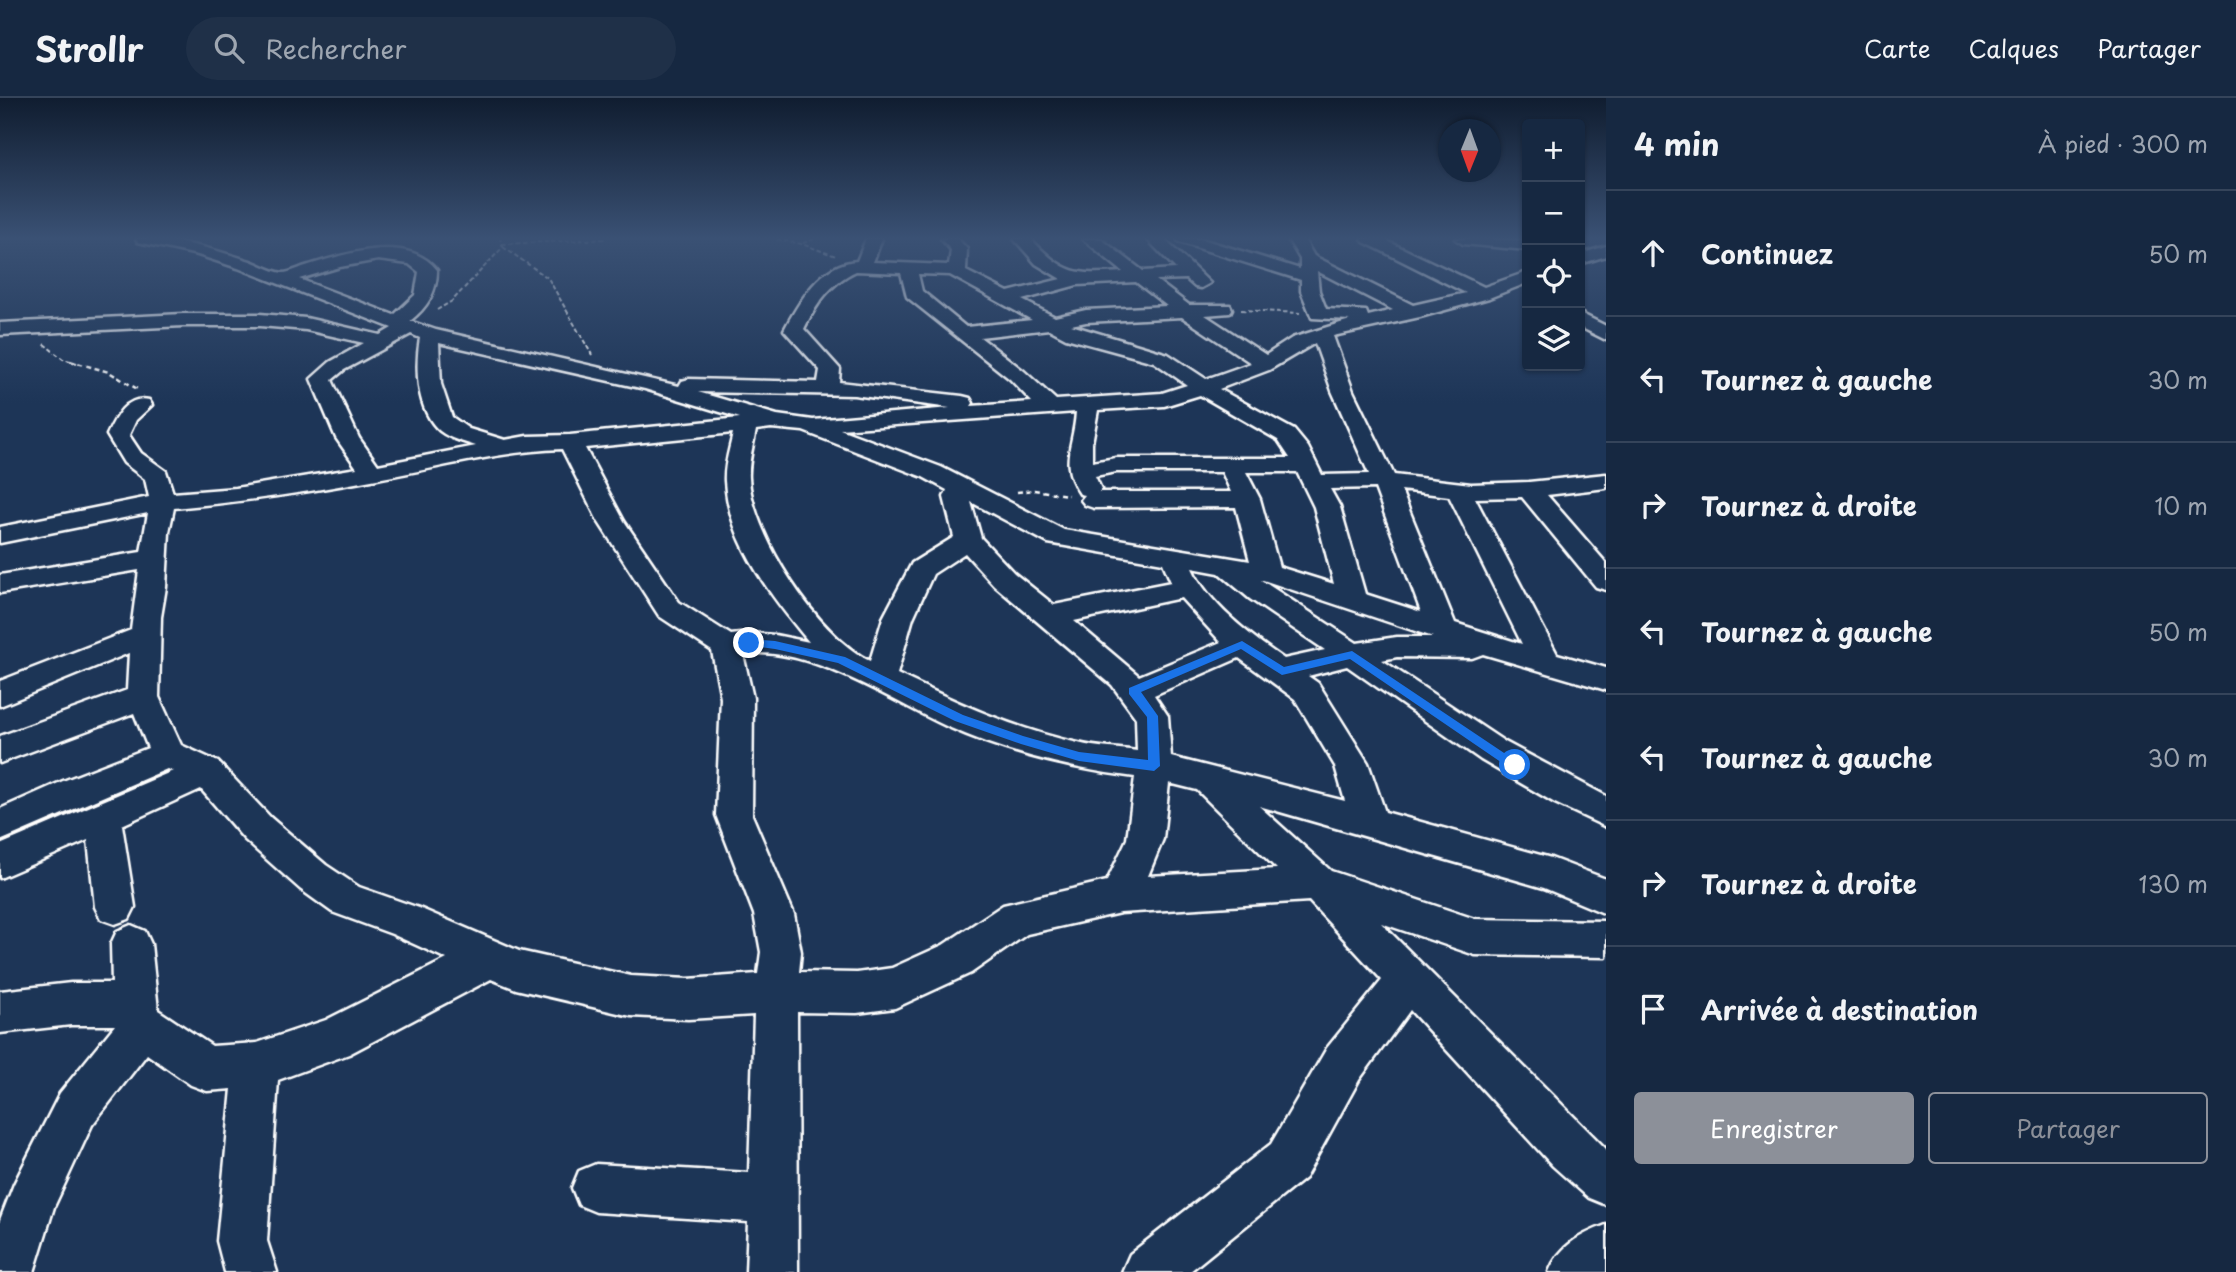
<!DOCTYPE html>
<html lang="fr">
<head>
<meta charset="utf-8">
<style>
	body { margin:0; font-family:"Playpen Sans",sans-serif; background:#1f3048; color:#f1f3f6 }
	.controls { position:absolute; right:21px; top:21px; display:grid; overflow:hidden; border-radius:7px; box-shadow:0 2px 5px #0004 }
	.controls button { width:63px; height:63px; display:grid; place-items:center; padding:0; border:0; border-bottom:2px solid #35445a; background:#162841; color:#f1f3f6; font:35px sans-serif }
	.compass { position:absolute; left:1438px; top:21px; width:63px; height:63px; border-radius:50%; background:#162841; box-shadow:0 2px 5px #0004; rotate:181deg }
	.stop { position:absolute; width:21px; height:21px; margin:-16px; border:5px solid #1a73e8; border-radius:50%; background:#fff }
	.stop.end { background:#1a73e8; border-color:#fff; box-shadow:0 2px 7px #0008 }
	.list { margin:0; padding:0; list-style:none }
	h2 { display:flex; justify-content:space-between; align-items:center; height:91px; margin:0; padding:0 28px; font-size:30px }
	h2 small { font-size:23px; font-weight:400; color:#9ea6b1 }
	.list li { display:grid; grid-template-columns:46px 1fr auto; gap:21px; align-items:center; box-sizing:border-box; height:126px; padding:0 28px; border-top:2px solid #35445a }
	.list b { display:block; font-size:26px; white-space:nowrap }
	.list em { font-size:23px; font-style:normal; color:#9ea6b1 }
	.actions { display:flex; gap:14px; padding:21px 28px }
	.actions a { flex:1; padding:16px 0; border:2px solid #8c9099; border-radius:7px; text-align:center; font-size:24px; color:#8c9099 }
	.actions .main { background:#8c9099; color:#fff }
	.icon { flex:none; width:38px; height:38px; fill:none; stroke:currentColor; stroke-width:2; stroke-linecap:round; stroke-linejoin:round }
	.map { position:relative; flex:none; width:1606px; height:1174px; overflow:hidden }
	header { display:flex; align-items:center; gap:42px; box-sizing:border-box; height:98px; padding:0 35px; background:#162841; border-bottom:2px solid #35445a }
	header strong { font-size:33px }
	nav { display:flex; gap:38px; margin-inline-start:auto; font-size:24px }
	.search { width:490px; height:63px; background:#1f3048; display:flex; align-items:center; gap:18px; box-sizing:border-box; padding:0 24px; border-radius:38px; color:#9ea6b1; font-size:26px }
	main { display:flex }
	aside { flex:1; background:#162841 }
	.map>svg:first-child { display:block }
	.lines { fill:none; stroke-linecap:round; stroke-linejoin:round }
	.minor-casing { stroke:#fff; stroke-width:5 }
	.path-far1 { stroke:#fff; stroke-width:2; stroke-dasharray:4.5 2.5; stroke-linecap:butt }
	.path { stroke:#fff; stroke-width:2.5; stroke-dasharray:5 3.5; stroke-linecap:butt }
	.minor { fill:#1d3557; fill-rule:evenodd }
	.route { fill:#1a73e8 }
</style>
</head>
<body>
<header>
<strong>Strollr</strong>
<div class="search"><svg class="icon" aria-label="search" viewBox="0 0 24 24"><circle cx="10" cy="10" r="6"/><path d="M15 15l6 6"/></svg>Rechercher</div>
<nav><a>Carte</a><a>Calques</a><a>Partager</a></nav>
</header>
<main>
<div class="map">
<svg width="1606" height="1174" viewBox="0 0 1606 1174">
	<rect width="100%" height="100%" fill="#1d3557"/>
	<filter id="ink" filterUnits="userSpaceOnUse"><feTurbulence type="fractalNoise" baseFrequency=".0143" numOctaves="2"/><feDisplacementMap in="SourceGraphic" scale="14" xChannelSelector="R" yChannelSelector="G"/><feConvolveMatrix kernelMatrix="1 2 1 2 8 2 1 2 1" color-interpolation-filters="sRGB"/></filter>
	<g filter="url(#ink)">
		<g class="lines">
			<defs>
				<path id="minor" d="M136,141C175,140 210,150 247,162C258,165 272,174 283,175C290,175 301,169 309,167C345,156 408,135 437,172C437,194 427,210 410,223L436,232L679,288L682,283L689,281L818,284L820,272L784,232C799,204 821,165 857,163L866,141H882L873,164L949,167L951,152L941,141H958L967,151L966,173L1008,194L1061,181L1036,166L1014,141H1031C1066,177 1075,177 1123,174L1083,141H1101L1143,173L1176,171L1147,141H1164L1210,185L1201,190L1195,189L1186,181L1156,182L1189,207H1230L1232,211L1230,215L1205,217L1266,257L1292,240L1350,222L1312,220L1301,193V182L1179,144L1177,141H1202L1300,171V161L1288,141H1304L1314,158L1413,207L1466,195L1364,144L1362,141H1383L1484,189L1527,174V185L1489,200L1420,219L1333,238L1353,293L1394,377L1471,386L1529,384L1606,376V390L1547,397L1606,465V492L1596,489L1522,399L1475,400L1557,556L1606,570V592L1483,556L1472,560L1397,559L1382,562L1505,644L1606,698V729L1555,705L1481,662L1347,568L1308,578L1318,585L1368,665L1385,714L1551,760L1606,781V816L1544,790L1259,708L1331,773L1475,821L1606,823V859L1475,857L1381,825L1606,1051V1107L1589,1100L1553,1068L1410,912L1359,982L1305,1080L1189,1174H1122L1130,1156L1271,1046L1327,950L1382,882L1309,803L1120,815L1027,836L971,875L895,910L857,915L797,914L798,1174H746L748,1124L596,1114L579,1107L572,1090L579,1073L596,1066L749,1075L754,917L688,921L631,918L516,891L491,881L349,956L278,982L267,1143L277,1174H225L217,1143L232,991L207,993L191,987L147,956L92,1027L54,1109L34,1174H0V1122L14,1086L60,995L115,927H71L0,935V893L71,885H112L111,846L117,833L131,827L145,833L151,846L158,912L212,948L257,945L326,922L447,861L392,836L332,814L300,791L245,742L201,691L122,727L135,809L129,821L115,826L101,821L95,809L88,742L0,780V747L173,673L167,671L0,743V711L63,683L148,650L134,615L0,665V638L127,592L129,555L0,608V583L131,532L139,472L0,495V477L141,454L148,415L0,445V429L149,399L145,381L124,365L107,337C115,320 126,297 149,302L152,307L136,322L129,337L141,355L166,373L173,395L236,390L357,370L336,340L311,281L330,264L364,245L306,232L260,228H183L0,237V225L183,216H260L306,220L380,237L392,230L238,170L198,157L138,144ZM378,162L409,166L419,174L415,197L394,217L299,181L340,169ZM856,173L901,175L907,199L1010,281L1032,304L971,308L973,305L970,300L962,298L839,284L840,271L804,231C816,207 830,185 856,173ZM1317,173L1393,212L1368,218L1366,213L1326,211L1319,193ZM918,176L950,177L1032,222L966,229L922,193ZM1136,184L1167,208L1086,212L1055,219L1022,202L1077,187ZM1182,219L1251,265L1206,281L1168,256L1071,227L1086,224ZM1049,231L1066,240L1154,264L1187,287L1162,295L1056,302L1024,273L980,239ZM411,236L420,240C415,269 416,312 440,333C450,341 464,344 476,348L378,367L359,340L332,282L344,272ZM439,245L645,291L740,320L570,337L527,338L505,342L469,331L452,319L441,286ZM1315,245L1332,293L1369,376L1322,377L1308,349L1294,332L1219,291L1269,272ZM698,294L854,297L950,310L813,322L777,317ZM1200,297L1278,342L1290,360H1116L1092,364V345L1098,312L1164,308ZM1076,314C1074,349 1058,364 1080,396L1085,397L1081,402L1085,407L1094,410L1236,409L1250,463L1064,432L941,369L840,331ZM771,330L803,333L923,379L947,392L944,399L954,439L912,465L883,520L870,563C819,539 752,437 749,380C748,364 753,348 756,332ZM733,335C730,350 724,367 725,383C729,445 771,498 809,544L775,537L749,535L731,537L679,504L624,423L585,350ZM562,351L598,423L659,518L712,553L721,600L716,717L754,816L761,854L758,876L688,881L631,878L519,853L419,810L359,789L326,767L271,720L218,664L181,647L159,599L161,519L166,489L169,434L174,410C242,404 310,394 377,381C438,370 500,353 562,351ZM1116,374H1222L1231,394H1099L1101,391L1095,378ZM1246,374H1297L1314,409L1334,486L1279,469L1260,401ZM1375,390L1421,514L1365,496L1340,409L1330,391ZM1401,392L1449,398L1522,546L1455,525ZM971,404L1048,445L1163,465L1171,484L1054,507L1014,475L981,440ZM965,455L994,487L1112,587L1136,620L1137,653C1117,650 1097,650 1078,645C1014,631 956,604 897,576L913,520L933,476ZM1192,470L1219,475L1250,501L1325,552L1284,561C1252,539 1208,506 1192,470ZM1261,482H1263L1433,539H1397L1357,545ZM1181,500L1221,544L1139,578L1074,523ZM743,556C809,547 888,601 946,628C1006,655 1071,671 1135,679L1127,741L1107,783L1003,807L943,847L892,870L857,875L799,874L801,854L794,816L752,717L753,600ZM1239,560L1295,601L1335,668L1345,703L1171,659L1168,618L1154,597ZM1169,685L1197,692L1277,771L1148,778L1163,741Z
					M1455,141L1527,142V152L1463,146Z
					M1606,148V158L1580,166V156Z
					M1580,215L1606,228V242L1580,229Z
					M1606,1127V1174H1549C1560,1147 1580,1137 1606,1127Z"/>
			</defs>
			<!-- minor casing -->
			<use href="#minor" class="minor-casing"/>
			<!-- path-far1 -->
			<path class="path-far1" d="M777,141L802,146L836,158
				M803,145L814,141
				M502,146L607,141
				M503,149L548,180L592,257
				M437,212L452,203L503,149L500,141
				M1241,212L1300,215
				M44,246L63,261L77,265"/>
			<!-- path -->
			<path class="path" d="M70,263L109,274L139,292
				M1017,394L1034,392L1068,397"/>
			<!-- minor -->
			<use href="#minor" class="minor"/>
		</g>
	</g>
	<!-- sky -->
	<linearGradient id="sky" x2="0" y2="1"><stop stop-color="#101d30"/><stop offset="0.46" stop-color="#3a5174"/><stop offset="1" stop-color="#3a5174" stop-opacity="0"/></linearGradient>
	<rect width="1606" height="305" fill="url(#sky)"/>
	<!-- route -->
	<path class="route" d="M749,541L775,543L845,559L963,617L1023,638L1079,654L1148,662L1147,619L1129,596V590L1242,543L1284,569L1352,553L1522,667L1520,671H1511L1350,561L1282,577L1241,551L1141,594L1158,618L1160,668L1154,673L1079,663L1021,646L955,623L838,565L775,551L746,547L744,545Z"/>
</svg>
<div class="controls">
<button>+</button>
<button>−</button>
<button><svg class="icon" aria-label="locate" viewBox="0 0 24 24"><circle cx="12" cy="12" r="6"/><path d="M12 2v4M12 18v4M2 12h4M18 12h4"/></svg></button>
<button><svg class="icon" aria-label="layers" viewBox="0 0 24 24"><path d="M12 4l9 5-9 5-9-5zM3 14l9 5 9-5"/></svg></button>
</div>
<svg class="compass" viewBox="-18 -18 36 36"><path d="M0-13l5 13h-10z" fill="#e53935"/><path d="M0 13l5-13h-10z" fill="#9ea6b1"/></svg>
<div class="stop" style="left:1515px;top:667px"></div>
<div class="stop end" style="left:749px;top:545px"></div>
</div>
<aside>
<h2>4 min<small>À pied · 300 m</small></h2>
<ul class="list">
<li><svg class="icon" aria-label="ahead" viewBox="0 0 24 24"><path d="M12 20V5M6 11l6-6 6 6"/></svg><div><b>Continuez</b></div><em>50 m</em></li>
<li><svg class="icon" aria-label="left" viewBox="0 0 24 24"><path d="M17 20v-9H6M10 6l-5 5 5 5"/></svg><div><b>Tournez à gauche</b></div><em>30 m</em></li>
<li><svg class="icon" aria-label="right" viewBox="0 0 24 24"><path d="M7 20v-9h11M14 6l5 5-5 5"/></svg><div><b>Tournez à droite</b></div><em>10 m</em></li>
<li><svg class="icon" aria-label="left" viewBox="0 0 24 24"><path d="M17 20v-9H6M10 6l-5 5 5 5"/></svg><div><b>Tournez à gauche</b></div><em>50 m</em></li>
<li><svg class="icon" aria-label="left" viewBox="0 0 24 24"><path d="M17 20v-9H6M10 6l-5 5 5 5"/></svg><div><b>Tournez à gauche</b></div><em>30 m</em></li>
<li><svg class="icon" aria-label="right" viewBox="0 0 24 24"><path d="M7 20v-9h11M14 6l5 5-5 5"/></svg><div><b>Tournez à droite</b></div><em>130 m</em></li>
<li><svg class="icon" aria-label="arrive" viewBox="0 0 24 24"><path d="M6 21V4h12l-3 4 3 4H6"/></svg><div><b>Arrivée à destination</b></div></li>
</ul>
<div class="actions"><a class="main">Enregistrer</a><a>Partager</a></div>
</aside>
</main>
</body>
</html>
